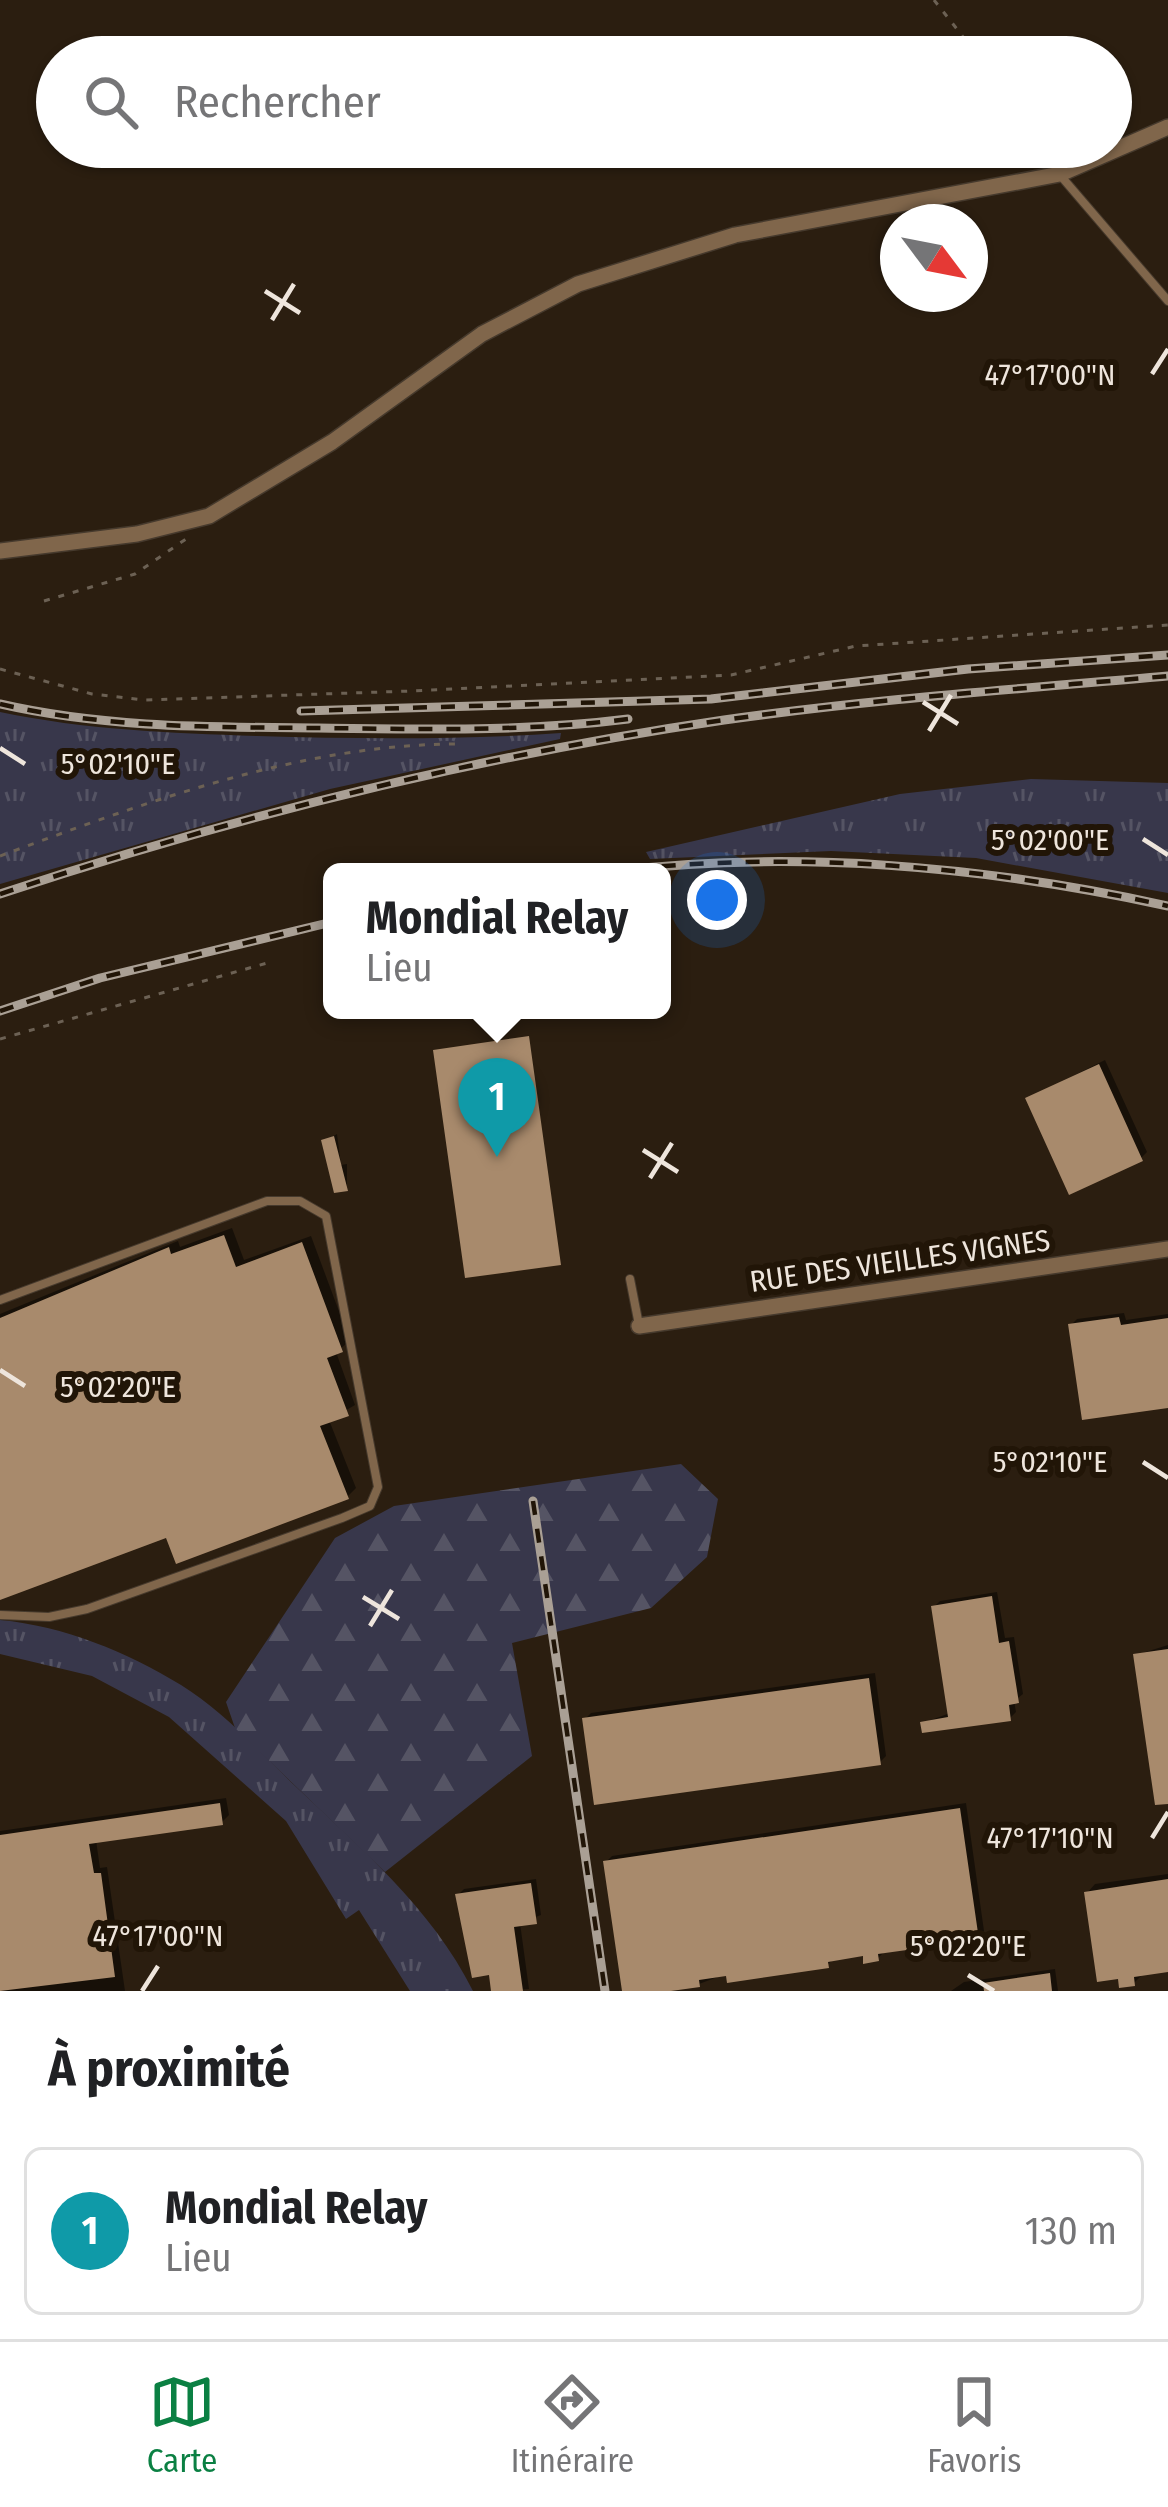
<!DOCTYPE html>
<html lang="fr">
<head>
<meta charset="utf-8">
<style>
	body { margin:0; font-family:"Fira Sans Condensed",sans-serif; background:#f2f2f2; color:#202124 }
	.compass { position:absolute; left:880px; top:204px; width:108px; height:108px; border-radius:50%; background:#fff; box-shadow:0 3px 9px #0004; rotate:122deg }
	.you { position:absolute; left:717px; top:900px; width:42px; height:42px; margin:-30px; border:9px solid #fff; border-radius:50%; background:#1a73e8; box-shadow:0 0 0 18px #1a73e833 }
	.badge { display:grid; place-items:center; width:78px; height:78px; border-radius:50%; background:#0b8043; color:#fff; font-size:39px; font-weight:700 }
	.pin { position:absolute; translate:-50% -99px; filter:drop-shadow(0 3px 6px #0008) }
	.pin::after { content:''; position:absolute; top:63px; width:42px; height:36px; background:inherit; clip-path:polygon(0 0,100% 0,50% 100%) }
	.popup { position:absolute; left:323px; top:863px; width:348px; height:156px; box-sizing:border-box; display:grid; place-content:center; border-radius:18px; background:#fff; filter:drop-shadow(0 3px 9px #0005); font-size:39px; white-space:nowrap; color:#757577 }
	.popup b { font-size:45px; color:#202124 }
	.popup::after { content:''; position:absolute; left:50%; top:100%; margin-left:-24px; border:24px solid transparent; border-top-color:#fff }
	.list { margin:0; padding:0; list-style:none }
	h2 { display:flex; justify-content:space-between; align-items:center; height:156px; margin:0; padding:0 48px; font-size:51px }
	h2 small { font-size:39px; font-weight:400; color:#757577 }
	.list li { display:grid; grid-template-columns:78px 1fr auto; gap:36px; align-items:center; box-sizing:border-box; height:168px; margin:0 24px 24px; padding:0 24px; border:3px solid #e0e0e0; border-radius:18px }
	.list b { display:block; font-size:45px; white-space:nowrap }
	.list p { margin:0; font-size:39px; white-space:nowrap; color:#757577 }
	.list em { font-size:39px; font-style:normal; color:#757577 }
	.icon { flex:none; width:66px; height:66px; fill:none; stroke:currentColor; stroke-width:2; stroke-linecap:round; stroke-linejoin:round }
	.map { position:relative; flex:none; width:1168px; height:1991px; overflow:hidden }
	.search { position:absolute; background:#fff; box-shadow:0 3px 9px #0004; left:36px; right:36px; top:36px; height:132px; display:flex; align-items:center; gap:30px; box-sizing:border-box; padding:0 42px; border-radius:66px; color:#757577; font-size:45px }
	.sheet { height:348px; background:#fff }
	nav { display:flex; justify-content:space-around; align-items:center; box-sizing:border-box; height:168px; border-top:3px solid #e0e0e0; background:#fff; font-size:33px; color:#757577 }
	nav a { display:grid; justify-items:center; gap:6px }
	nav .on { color:#0b8043 }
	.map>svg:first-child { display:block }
	.grass { fill:url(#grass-tufts) }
	.forest { fill:url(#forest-firs) }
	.shadow { fill:#0007 }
	.building { fill:#a88a6c }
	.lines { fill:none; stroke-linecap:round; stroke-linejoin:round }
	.lane-casing { stroke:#463a2d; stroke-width:10 }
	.street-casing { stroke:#463a2d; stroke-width:18 }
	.path { stroke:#6c6154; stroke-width:3; stroke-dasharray:6 9; stroke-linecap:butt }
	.lane { stroke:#80664b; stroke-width:8 }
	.street { stroke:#80664b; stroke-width:15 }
	.rail-casing { stroke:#aaa095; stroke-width:9 }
	.rail { stroke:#211507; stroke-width:4.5; stroke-dasharray:14; stroke-linecap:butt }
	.ticks { fill:none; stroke:#eee5dc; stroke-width:4.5 }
	.labels { text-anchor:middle; stroke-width:12; stroke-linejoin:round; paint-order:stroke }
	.street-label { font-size:30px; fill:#eee5dc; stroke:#211507 }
	.ticks-label { font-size:30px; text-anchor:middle; fill:#eee5dc; stroke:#211507; stroke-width:12; stroke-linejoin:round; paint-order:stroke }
</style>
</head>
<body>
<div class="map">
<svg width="1168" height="1991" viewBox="0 0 1168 1991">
	<defs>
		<pattern id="grass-tufts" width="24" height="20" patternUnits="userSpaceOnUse" patternTransform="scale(3)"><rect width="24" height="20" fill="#38374b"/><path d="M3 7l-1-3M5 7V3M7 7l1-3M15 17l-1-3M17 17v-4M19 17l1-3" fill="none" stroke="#555464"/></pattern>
		<pattern id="forest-firs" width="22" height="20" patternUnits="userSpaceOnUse" patternTransform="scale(3)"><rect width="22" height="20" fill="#38374b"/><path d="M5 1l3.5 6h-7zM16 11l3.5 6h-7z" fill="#555464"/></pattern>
	</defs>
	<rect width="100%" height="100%" fill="#2b1e10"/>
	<!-- grass -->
	<path class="grass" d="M0,712C86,730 170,733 257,736C358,739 460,740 561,733L560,739L330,789L0,884Z
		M1031,779L1168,783V893L976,858L831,851L650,859L646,852L900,794Z
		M0,1620C64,1626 127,1652 181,1685C223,1711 257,1749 292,1783C358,1846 432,1908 473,1991H410L359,1910L346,1919L286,1821L169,1717L92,1676L0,1654Z"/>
	<!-- forest -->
	<path class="forest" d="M681,1464L718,1499L707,1557L651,1608L512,1643L532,1756L385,1872L235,1728L226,1702L335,1538L394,1506Z"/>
	<!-- shadow -->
	<path class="shadow" d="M1105,1060L1147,1152L1141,1158L1029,1098Z
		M337,1134L341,1165L347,1164V1188L325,1141Z
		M232,1228L244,1260L311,1236L350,1341L336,1352L355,1405L329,1420L356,1488L347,1497L168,1535L0,1597V1314L178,1241L180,1247Z
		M1124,1313L1126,1320L1168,1314V1405L1071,1325L1077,1319Z
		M997,1592L1005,1638L1014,1637L1023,1694L1014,1701L1016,1712L1010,1718L923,1723L950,1713L934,1607L940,1601Z
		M1168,1645V1801L1136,1655Z
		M875,1673L886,1756L880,1762L585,1719L591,1713Z
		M226,1798L229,1815L222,1822L96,1840L100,1868L107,1867L125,1991H0V1831Z
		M966,1803L984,1931L978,1937L883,1953L877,1959L865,1953L835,1958L827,1965L728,1973L699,1984L606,1862L612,1856Z
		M1168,1874V1969L1142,1975L1134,1983L1087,1893L1095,1884Z
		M536,1879L541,1915L520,1923L529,1989L495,1991L492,1972L458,1895L464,1889Z
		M1055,1969L1058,1991H951L964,1982Z"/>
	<!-- building -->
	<path class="building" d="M529,1036L561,1265L465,1278L433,1050Z
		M1099,1064L1143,1161L1069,1195L1025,1098Z
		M334,1136L348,1191L334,1193L321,1140Z
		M224,1235L236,1267L302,1242L343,1352L327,1358L349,1416L320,1426L349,1499L176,1564L166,1538L0,1600V1318L157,1252L169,1247L171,1254Z
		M1119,1317L1121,1325L1168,1318V1408L1082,1420L1068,1324Z
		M992,1596L999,1643L1009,1641L1019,1703L1009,1705L1011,1721L922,1733L920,1722L948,1717L931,1606Z
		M1168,1649V1804L1155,1805L1133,1654Z
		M869,1678L881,1765L594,1805L582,1718Z
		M220,1803L223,1825L89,1844L94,1873H101L115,1977L0,1991V1835Z
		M960,1808L979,1940L878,1954L879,1961L863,1964V1956L828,1962L829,1968L727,1983L726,1976L699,1980L700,1987L671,1991H622L603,1861Z
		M1168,1879V1972L1134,1977L1135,1986L1119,1988L1118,1979L1097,1982L1084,1892Z
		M531,1883L537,1924L514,1927L523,1991H491L489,1975L472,1978L455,1894Z
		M1050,1973L1052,1991H984L983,1983Z"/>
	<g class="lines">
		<defs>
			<path id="lane" d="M1060,175L1168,301
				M630,1279L639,1325
				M0,1300L267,1201H300L326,1216L378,1487L370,1506L342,1518L87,1609L49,1617L0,1615"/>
			<path id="street" d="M0,551L137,534L209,516L332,442L482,334L578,284L735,235L1060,174L1168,127
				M639,1326L1168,1249"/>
		</defs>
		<!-- lane casing -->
		<use href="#lane" class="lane-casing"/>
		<!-- street casing -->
		<use href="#street" class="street-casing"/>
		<!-- path -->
		<path class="path" d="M934,0L979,57
			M44,601L135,574L186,539
			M0,669L92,694L144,700L411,691L731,675L856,646L1168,625
			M0,856C146,802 305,743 461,744
			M0,1039L267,963"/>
		<!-- lane -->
		<use href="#lane" class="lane"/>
		<!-- street -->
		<use href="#street" class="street"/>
		<defs>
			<path id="rail" d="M0,704C104,728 212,727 318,728C421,729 525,732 628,719
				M301,711L711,699L968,669L1168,655
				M606,872C792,849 986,866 1168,906
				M0,894C236,816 478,756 724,720C872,699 1020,689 1168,676
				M0,1011L100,978L332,922
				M533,1501L605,1991"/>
		</defs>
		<!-- rail casing -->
		<use href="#rail" class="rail-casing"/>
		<!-- rail -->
		<use href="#rail" class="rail"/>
	</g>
	<!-- ticks -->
	<path class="ticks" d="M265,291L300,313M272,320L294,284M1152,374L1168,349M923,702L958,724M929,731L951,695M0,748L25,764M1143,839L1168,855M643,1150L678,1172M650,1178L672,1143M0,1370L25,1386M1143,1462L1168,1478M363,1597L399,1619M370,1626L392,1590M1152,1838L1168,1812M968,1975L994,1991M142,1991L158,1966"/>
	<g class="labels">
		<!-- street labels -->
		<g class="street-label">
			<text transform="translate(900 1261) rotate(-8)" y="10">RUE DES VIEILLES VIGNES</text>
		</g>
	</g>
	<g class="ticks-label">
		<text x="1050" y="385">47°17'00"N</text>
		<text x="118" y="774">5°02'10"E</text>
		<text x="1050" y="850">5°02'00"E</text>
		<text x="118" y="1397">5°02'20"E</text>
		<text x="1050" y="1472">5°02'10"E</text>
		<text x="1050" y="1848">47°17'10"N</text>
		<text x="158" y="1946">47°17'00"N</text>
		<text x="968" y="1956">5°02'20"E</text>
	</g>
</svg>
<svg class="compass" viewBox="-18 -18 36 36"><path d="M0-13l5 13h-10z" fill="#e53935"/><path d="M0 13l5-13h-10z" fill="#757577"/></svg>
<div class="you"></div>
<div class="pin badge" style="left:497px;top:1157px;background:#0f9aa8">1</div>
<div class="popup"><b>Mondial Relay</b>Lieu</div>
<div class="search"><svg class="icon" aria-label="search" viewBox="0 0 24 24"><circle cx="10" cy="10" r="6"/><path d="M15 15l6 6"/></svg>Rechercher</div>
</div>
<section class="sheet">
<h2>À proximité<small></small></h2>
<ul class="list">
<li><span class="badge" style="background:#0f9aa8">1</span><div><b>Mondial Relay</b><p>Lieu</p></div><em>130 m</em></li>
</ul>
</section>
<nav>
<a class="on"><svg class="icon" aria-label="map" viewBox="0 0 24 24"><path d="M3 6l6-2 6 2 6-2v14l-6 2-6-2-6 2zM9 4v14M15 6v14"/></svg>Carte</a>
<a><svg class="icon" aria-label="directions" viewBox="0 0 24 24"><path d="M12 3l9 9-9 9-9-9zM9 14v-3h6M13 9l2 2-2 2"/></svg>Itinéraire</a>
<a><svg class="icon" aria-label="saved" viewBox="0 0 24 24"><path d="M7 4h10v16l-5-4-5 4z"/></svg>Favoris</a>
</nav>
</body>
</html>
